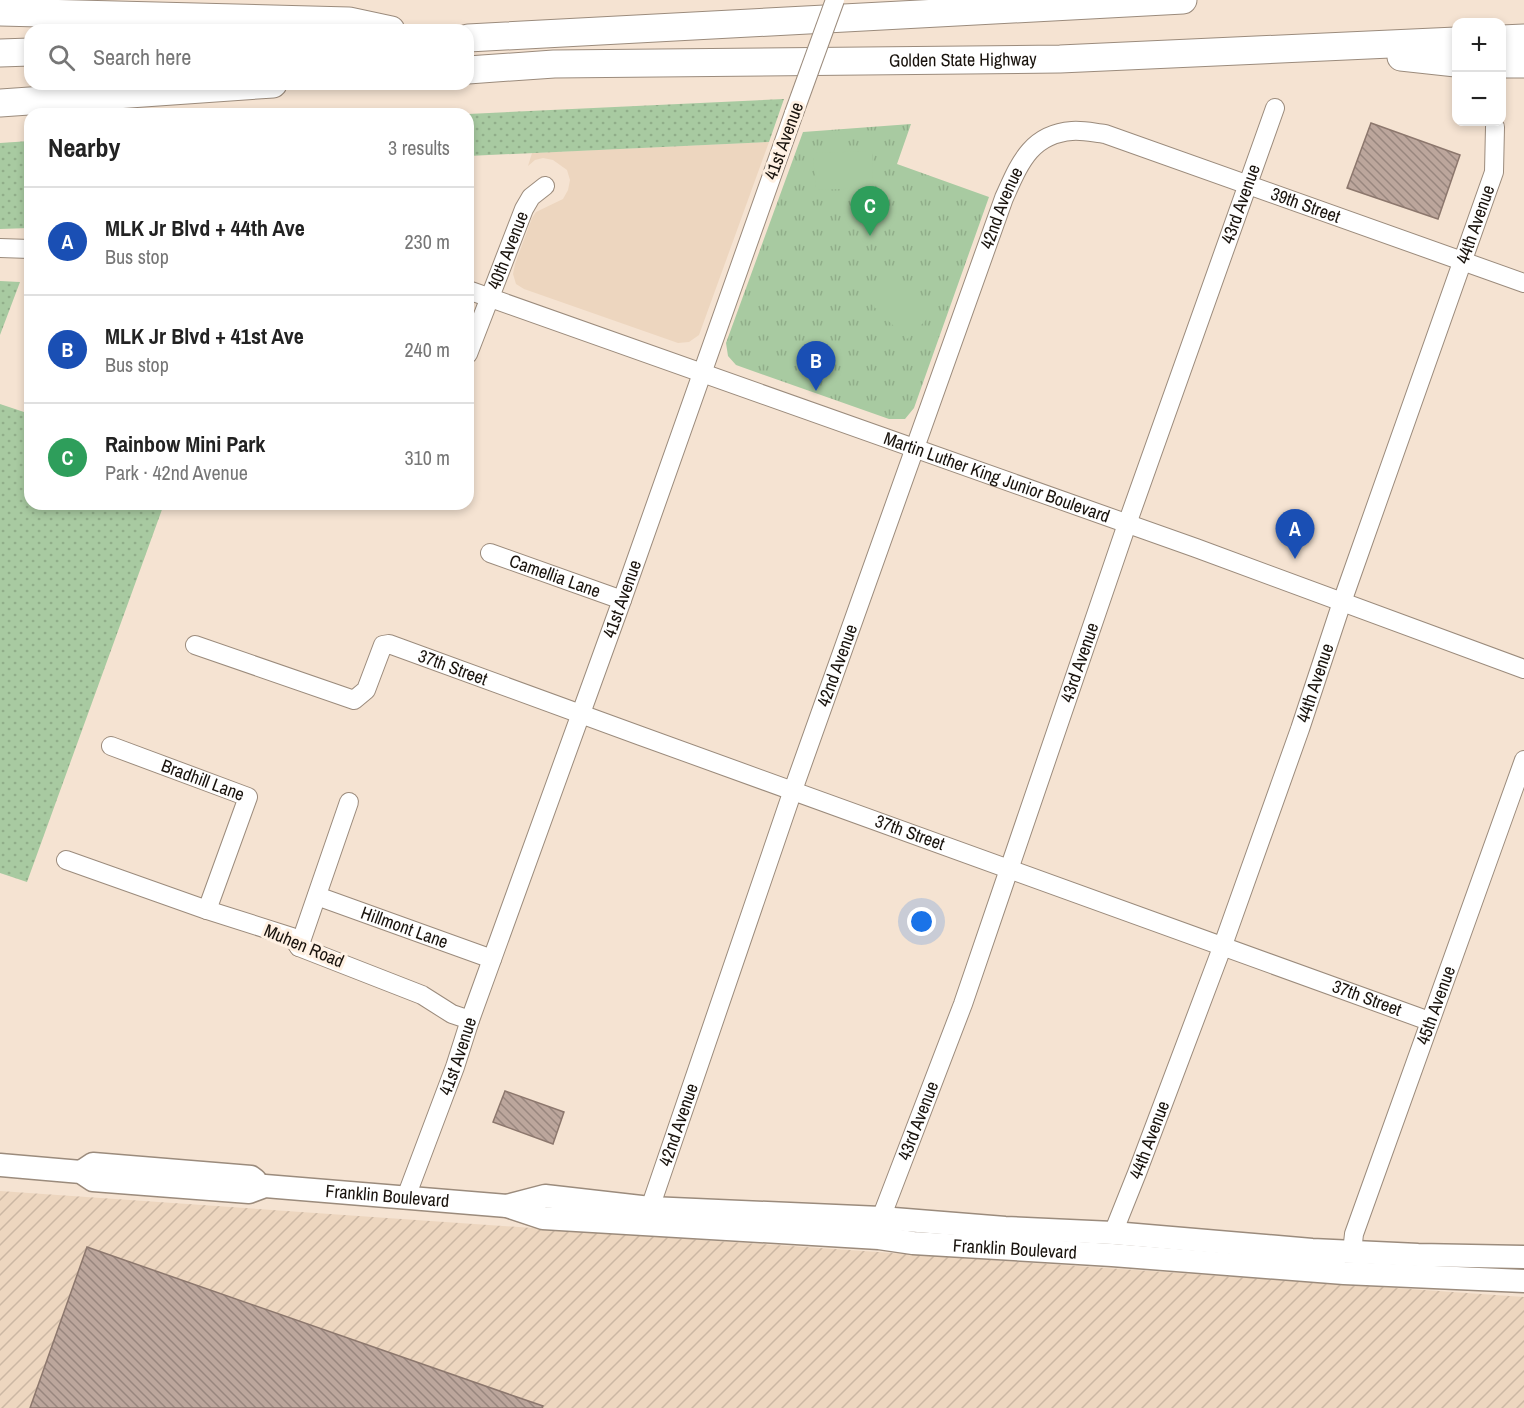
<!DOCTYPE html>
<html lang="en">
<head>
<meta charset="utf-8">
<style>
	body { margin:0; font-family:"Archivo Narrow",sans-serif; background:#f2f2f2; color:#222 }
	.controls { position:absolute; right:18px; top:18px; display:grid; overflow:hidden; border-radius:12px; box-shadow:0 3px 9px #0003 }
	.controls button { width:54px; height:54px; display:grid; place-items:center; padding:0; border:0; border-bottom:2px solid #e0e0e0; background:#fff; color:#222; font:30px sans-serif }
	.you { position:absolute; left:922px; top:922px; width:21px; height:21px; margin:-15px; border:4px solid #fff; border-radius:50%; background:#1a73e8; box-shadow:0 0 0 9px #1a73e833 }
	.badge { display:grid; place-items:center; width:39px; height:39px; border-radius:50%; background:#7c3aed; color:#fff; font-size:20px; font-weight:700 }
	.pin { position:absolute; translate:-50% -50px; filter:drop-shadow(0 2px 3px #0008) }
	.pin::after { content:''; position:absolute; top:32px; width:21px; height:18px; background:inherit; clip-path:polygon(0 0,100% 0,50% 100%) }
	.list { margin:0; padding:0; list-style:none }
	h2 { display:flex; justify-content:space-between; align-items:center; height:78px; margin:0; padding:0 24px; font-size:26px }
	h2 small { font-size:20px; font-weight:400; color:#767676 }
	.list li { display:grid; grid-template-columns:39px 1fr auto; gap:18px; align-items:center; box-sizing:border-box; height:108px; padding:0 24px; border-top:2px solid #e0e0e0 }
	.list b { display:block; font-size:22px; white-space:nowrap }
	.list p { margin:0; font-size:20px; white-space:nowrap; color:#767676 }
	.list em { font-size:20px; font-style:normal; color:#767676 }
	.icon { flex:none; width:33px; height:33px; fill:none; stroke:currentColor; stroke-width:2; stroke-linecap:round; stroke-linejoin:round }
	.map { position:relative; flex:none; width:1524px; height:1408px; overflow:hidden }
	.search { position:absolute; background:#fff; box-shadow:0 3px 9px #0003; left:24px; top:24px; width:450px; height:66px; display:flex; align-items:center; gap:15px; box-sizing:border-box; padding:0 21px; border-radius:18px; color:#767676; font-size:22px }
	.panel { position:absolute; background:#fff; box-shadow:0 3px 9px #0003; left:24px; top:108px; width:450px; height:402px; border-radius:18px }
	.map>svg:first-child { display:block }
	.built { fill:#edd6bf }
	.industrial { fill:url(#industrial-furrows) }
	.grass { fill:url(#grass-dots) }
	.park { fill:url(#park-tufts) }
	.pitch { fill:#a8caa1 }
	.building { fill:url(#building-back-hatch); stroke:#8c776d; stroke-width:1.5 }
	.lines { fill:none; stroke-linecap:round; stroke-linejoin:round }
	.minor-casing { stroke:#9b8b7c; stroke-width:20 }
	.major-casing { stroke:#9b8b7c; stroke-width:25 }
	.highway-casing { stroke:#9b8b7c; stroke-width:29 }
	.minor { stroke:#fff; stroke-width:18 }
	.major { stroke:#fff; stroke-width:22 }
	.highway { stroke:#fff; stroke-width:27 }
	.minor-bridge-casing { stroke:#9b8b7c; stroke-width:20; stroke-linecap:butt }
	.minor-bridge { stroke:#fff; stroke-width:18 }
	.labels { text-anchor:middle; stroke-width:6; stroke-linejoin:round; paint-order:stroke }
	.street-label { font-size:18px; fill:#19130d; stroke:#fff1e3 }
</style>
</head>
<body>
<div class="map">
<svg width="1524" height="1408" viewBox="0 0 1524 1408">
	<defs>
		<pattern id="industrial-furrows" width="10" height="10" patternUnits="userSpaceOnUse" patternTransform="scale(1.5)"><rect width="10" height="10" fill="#edd6bf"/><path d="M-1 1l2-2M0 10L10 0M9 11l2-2" fill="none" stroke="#cbb7a3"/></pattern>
		<pattern id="grass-dots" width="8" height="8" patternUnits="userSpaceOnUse" patternTransform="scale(1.5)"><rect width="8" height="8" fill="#a8caa1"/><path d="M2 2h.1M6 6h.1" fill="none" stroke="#90ad89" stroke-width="1.8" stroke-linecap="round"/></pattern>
		<pattern id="park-tufts" width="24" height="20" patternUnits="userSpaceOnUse" patternTransform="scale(1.5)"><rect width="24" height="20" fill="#a8caa1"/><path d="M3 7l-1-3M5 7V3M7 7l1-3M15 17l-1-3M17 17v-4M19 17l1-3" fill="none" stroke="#90ad89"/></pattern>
		<pattern id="building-back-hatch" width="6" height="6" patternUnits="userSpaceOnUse" patternTransform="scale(1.5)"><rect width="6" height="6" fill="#bca69c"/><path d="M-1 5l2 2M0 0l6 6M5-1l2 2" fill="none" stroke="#98867e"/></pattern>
	</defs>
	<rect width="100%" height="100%" fill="#f5e3d2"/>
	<!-- built -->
	<path class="built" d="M769,142L699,335L689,342L678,343L524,289L516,284L513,274L515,264L532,218L536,212L563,199L568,190L570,180L567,170L553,160L543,158L535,160L528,166L532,153Z"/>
	<!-- industrial -->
	<path class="industrial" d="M0,1191L1524,1297V1408H0Z"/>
	<!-- grass -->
	<path class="grass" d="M784,99L769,142L468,156V114Z
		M30,141V228L0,229V143Z
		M0,281L20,282L0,335Z
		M0,404L30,414V504H164L27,882L0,873Z"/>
	<!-- park -->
	<path class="park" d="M911,124L897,164L989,197L914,408L905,419H889L736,365L728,356L726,343L803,132Z"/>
	<!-- pitch -->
	<path class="pitch" d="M872,151L873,185L871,188L818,190L816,188L813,157L816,153Z
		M890,275L931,312V315L907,339L867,300Z"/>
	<!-- building -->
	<path class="building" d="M1371,123L1460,155L1438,219L1347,188Z
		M505,1091L564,1112L553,1144L493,1122Z
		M87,1247L511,1395L543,1406L542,1408H30Z"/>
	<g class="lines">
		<defs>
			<g id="minor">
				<path d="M0,248L30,249"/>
				<path id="s1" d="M468,290L1196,548L1524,669"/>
				<path id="s2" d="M468,354L524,209L531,197L545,186"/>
				<path id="s3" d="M490,553L622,600"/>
				<path id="s4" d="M195,645L354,700L366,690L383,645L389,644C735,772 1084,893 1429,1021"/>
				<path id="s5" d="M111,746L248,797L207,910"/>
				<path d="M66,860L207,910L292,937L299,947L422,995L452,1014L470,1020"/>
				<path id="s6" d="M317,896L492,959"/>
				<path d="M299,947L349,802"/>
				<path id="s7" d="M406,1197L455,1067L470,1020L622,600L794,113"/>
				<path id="s8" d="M650,1208L793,790L1004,198C1019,165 1030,134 1072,131C1083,130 1095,133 1105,134L1524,283"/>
				<path id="s9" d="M881,1218L963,1004L1127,524L1275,108"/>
				<path id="s10" d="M1113,1233L1137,1173L1223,945L1300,729L1342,602L1494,172L1495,127"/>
				<path id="s11" d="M1352,1252L1354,1234L1524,760"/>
			</g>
			<g id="major">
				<path id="s12" d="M0,1165L81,1172L93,1180L249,1192L265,1186L507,1206L543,1218L879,1238L913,1243L1112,1255L1344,1273L1524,1281"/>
				<path d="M81,1172L93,1164L251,1177L255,1180"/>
				<path d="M507,1206L545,1196L650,1208L881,1218L1005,1228L1113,1233L1312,1250L1418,1255L1524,1257"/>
			</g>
			<g id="highway">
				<path d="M0,12L349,21L391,30"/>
				<path d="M468,38L1183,0"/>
				<path d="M1502,39L1524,38"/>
				<path d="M0,53L30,52"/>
				<path d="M1401,57L1456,63"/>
				<path d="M1502,64H1524"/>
				<path id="s13" d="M468,70L554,64L1060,59L1456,41"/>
				<path d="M0,103L273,84"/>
			</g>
		</defs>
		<!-- minor casing -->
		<use href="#minor" class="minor-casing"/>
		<!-- major casing -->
		<use href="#major" class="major-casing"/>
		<!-- highway casing -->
		<use href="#highway" class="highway-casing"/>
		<!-- minor -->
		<use href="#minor" class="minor"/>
		<!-- major -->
		<use href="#major" class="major"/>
		<!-- highway -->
		<use href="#highway" class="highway"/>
		<defs>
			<path id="minor-bridge" d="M794,113L835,0"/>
		</defs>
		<!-- minor-bridge casing -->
		<use href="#minor-bridge" class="minor-bridge-casing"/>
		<!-- minor-bridge -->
		<use href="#minor-bridge" class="minor-bridge"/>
	</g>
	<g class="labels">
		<!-- street labels -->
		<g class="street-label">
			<text dy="6" stroke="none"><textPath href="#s13" startOffset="495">Golden State Highway</textPath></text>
			<text transform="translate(784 141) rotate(-70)" y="6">41st Avenue</text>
			<text dy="6" stroke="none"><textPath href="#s8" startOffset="1418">39th Street</textPath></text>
			<text dy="6" stroke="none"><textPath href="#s9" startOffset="1076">43rd Avenue</textPath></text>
			<text dy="6" stroke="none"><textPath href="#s8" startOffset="1060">42nd Avenue</textPath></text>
			<text dy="6" stroke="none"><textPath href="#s10" startOffset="1072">44th Avenue</textPath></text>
			<text dy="6" stroke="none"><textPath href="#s2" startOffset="111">40th Avenue</textPath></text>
			<text dy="6" stroke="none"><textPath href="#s1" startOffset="561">Martin Luther King Junior Boulevard</textPath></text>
			<text dy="6" stroke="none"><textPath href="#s3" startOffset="69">Camellia Lane</textPath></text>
			<text dy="6" stroke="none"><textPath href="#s7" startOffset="636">41st Avenue</textPath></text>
			<text dy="6" stroke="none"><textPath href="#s9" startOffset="590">43rd Avenue</textPath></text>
			<text dy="6" stroke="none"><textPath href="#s8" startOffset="574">42nd Avenue</textPath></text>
			<text dy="6" stroke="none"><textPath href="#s4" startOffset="306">37th Street</textPath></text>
			<text dy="6" stroke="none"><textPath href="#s10" startOffset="586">44th Avenue</textPath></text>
			<text dy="6" stroke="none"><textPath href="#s5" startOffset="98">Bradhill Lane</textPath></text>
			<text dy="6" stroke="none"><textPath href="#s4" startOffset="792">37th Street</textPath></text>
			<text dy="6" stroke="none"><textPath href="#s6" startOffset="93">Hillmont Lane</textPath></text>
			<text transform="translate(304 946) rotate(23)" y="6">Muhen Road</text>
			<text dy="6" stroke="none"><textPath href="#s4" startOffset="1278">37th Street</textPath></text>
			<text dy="6" stroke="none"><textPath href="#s11" startOffset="261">45th Avenue</textPath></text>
			<text dy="6" stroke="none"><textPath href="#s7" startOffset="150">41st Avenue</textPath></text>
			<text dy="6" stroke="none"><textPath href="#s9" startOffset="104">43rd Avenue</textPath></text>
			<text dy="6" stroke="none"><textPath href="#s8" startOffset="88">42nd Avenue</textPath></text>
			<text dy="6" stroke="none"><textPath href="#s10" startOffset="100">44th Avenue</textPath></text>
			<text dy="6" stroke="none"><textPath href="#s12" startOffset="392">Franklin Boulevard</textPath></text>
			<text dy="6" stroke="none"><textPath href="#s12" startOffset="1023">Franklin Boulevard</textPath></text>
		</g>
	</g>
</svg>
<div class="controls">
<button>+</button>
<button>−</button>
</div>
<div class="you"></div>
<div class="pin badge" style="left:1295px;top:559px;background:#1a4fb4">A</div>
<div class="pin badge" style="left:816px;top:391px;background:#1a4fb4">B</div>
<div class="pin badge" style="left:870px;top:236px;background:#2e9e5b">C</div>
<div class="search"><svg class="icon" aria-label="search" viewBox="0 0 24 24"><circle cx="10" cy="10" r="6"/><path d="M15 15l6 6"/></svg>Search here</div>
<section class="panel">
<h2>Nearby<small>3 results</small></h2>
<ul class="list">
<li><span class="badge" style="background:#1a4fb4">A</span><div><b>MLK Jr Blvd + 44th Ave</b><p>Bus stop</p></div><em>230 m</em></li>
<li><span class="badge" style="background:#1a4fb4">B</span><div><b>MLK Jr Blvd + 41st Ave</b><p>Bus stop</p></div><em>240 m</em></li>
<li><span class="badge" style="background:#2e9e5b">C</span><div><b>Rainbow Mini Park</b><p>Park · 42nd Avenue</p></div><em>310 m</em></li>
</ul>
</section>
</div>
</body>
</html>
